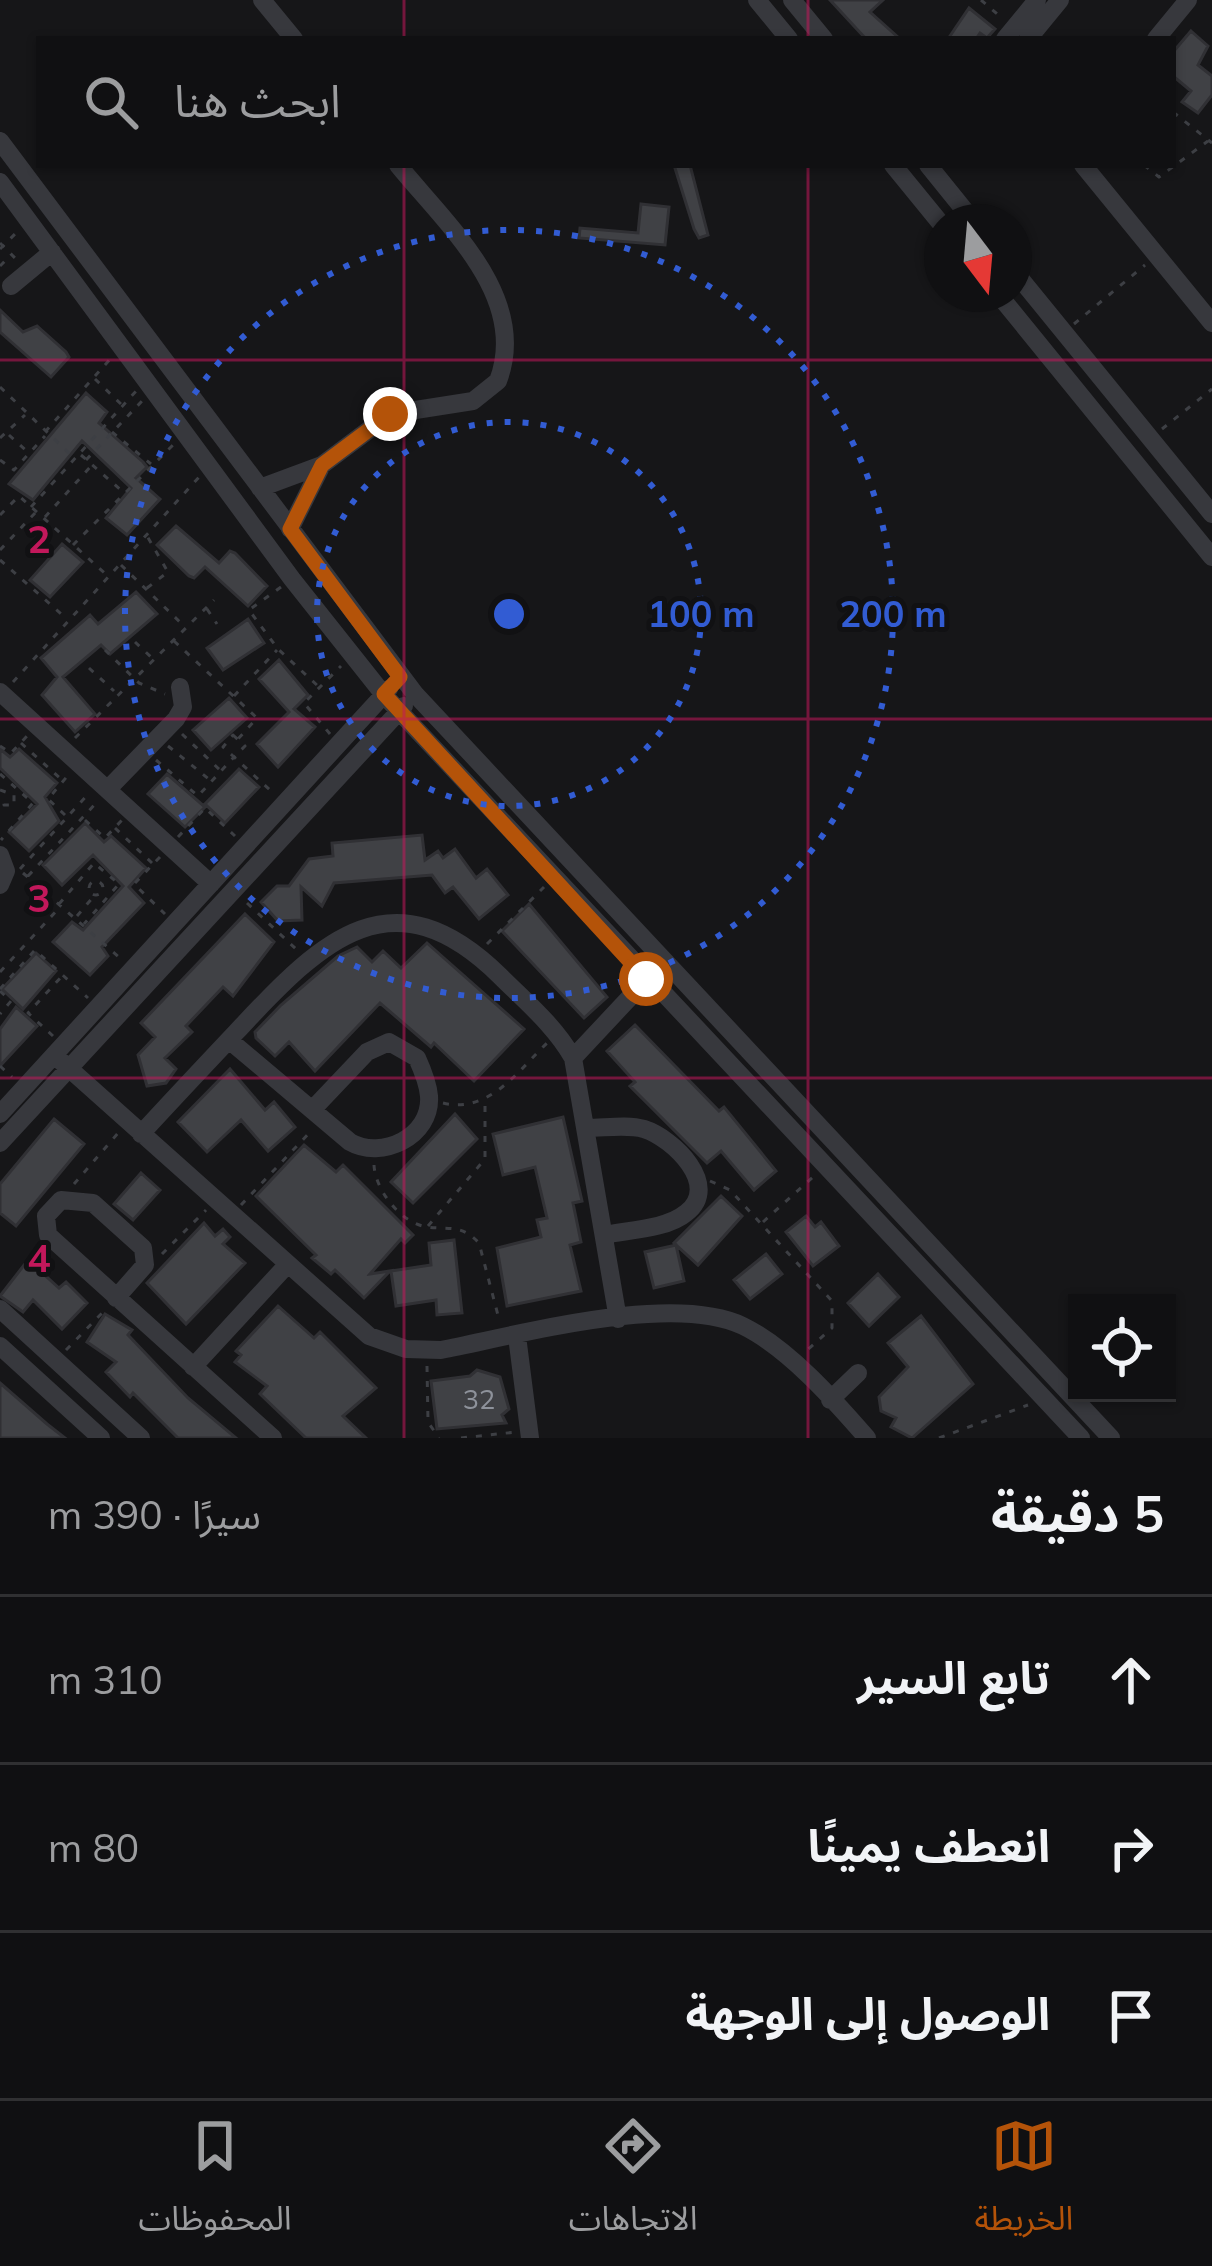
<!DOCTYPE html>
<html lang="ar">
<head>
<meta charset="utf-8">
<style>
	body { margin:0; font-family:Mulish,"Noto Sans Arabic",sans-serif; background:#19191b; color:#f1f3f6; direction:rtl }
	.controls { position:absolute; right:36px; bottom:36px; display:grid; overflow:hidden; border-radius:0px; box-shadow:0 3px 9px #0004 }
	.controls button { width:108px; height:108px; display:grid; place-items:center; padding:0; border:0; border-bottom:3px solid #303032; background:#101012; color:#f1f3f6; font:60px sans-serif }
	.compass { position:absolute; left:924px; top:204px; width:108px; height:108px; border-radius:50%; background:#101012; box-shadow:0 3px 9px #0004; rotate:164deg }
	.stop { position:absolute; width:36px; height:36px; margin:-27px; border:9px solid #b45309; border-radius:50%; background:#fff }
	.stop.end { background:#b45309; border-color:#fff; box-shadow:0 3px 12px #0008 }
	.list { margin:0; padding:0; list-style:none }
	h2 { display:flex; justify-content:space-between; align-items:center; height:156px; margin:0; padding:0 48px; font-size:51px }
	h2 small { font-size:39px; font-weight:400; color:#9c9d9f }
	.list li { display:grid; grid-template-columns:78px 1fr auto; gap:36px; align-items:center; box-sizing:border-box; height:168px; padding:0 48px; border-top:3px solid #303032 }
	.list b { display:block; font-size:45px; white-space:nowrap }
	.list em { font-size:39px; font-style:normal; color:#9c9d9f }
	.icon { flex:none; width:66px; height:66px; fill:none; stroke:currentColor; stroke-width:2; stroke-linecap:round; stroke-linejoin:round }
	.map { position:relative; flex:none; width:1212px; height:1438px; overflow:hidden; direction:ltr }
	.search { position:absolute; background:#101012; box-shadow:0 3px 9px #0004; left:36px; right:36px; top:36px; height:132px; display:flex; align-items:center; gap:30px; box-sizing:border-box; padding:0 42px; border-radius:0px; color:#9c9d9f; font-size:45px }
	.sheet { height:660px; background:#101012 }
	nav { display:flex; justify-content:space-around; align-items:center; box-sizing:border-box; height:168px; border-top:3px solid #303032; background:#101012; font-size:33px; color:#9c9d9f }
	nav a { display:grid; justify-items:center; gap:6px }
	nav .on { color:#b45309 }
	.map>svg:first-child { display:block }
	.building { fill:#404145; stroke:#303034; stroke-width:3 }
	.lines { fill:none; stroke-linecap:round; stroke-linejoin:round }
	.path { stroke:#3d3f44; stroke-width:3; stroke-dasharray:6 9; stroke-linecap:butt }
	.minor { stroke:#37383d; stroke-width:18 }
	.route { stroke:#b45309; stroke-width:15 }
	.grid { fill:none; stroke:#c2185b; stroke-width:3; stroke-opacity:0.55 }
	.ring { fill:none; stroke:#325cd3; stroke-width:6; stroke-dasharray:6 12 }
	.labels { text-anchor:middle; stroke-width:10; stroke-linejoin:round; paint-order:stroke }
	.number-label { font-size:27px; fill:#8e929b }
	.grid-label { font-size:39px; text-anchor:middle; font-weight:bold; fill:#c2185b; stroke:#111113; stroke-width:10; stroke-linejoin:round; paint-order:stroke }
	.centre { fill:#325cd3; stroke:#111113; stroke-width:6 }
	.ring-label { font-size:36px; text-anchor:middle; font-weight:bold; fill:#325cd3; stroke:#111113; stroke-width:10; stroke-linejoin:round; paint-order:stroke }
</style>
</head>
<body>
<div class="map">
<svg width="1212" height="1438" viewBox="0 0 1212 1438">
	<rect width="100%" height="100%" fill="#161618"/>
	<!-- building -->
	<path class="building" d="M830,0H883L870,12L900,39H866Z
		M969,8L995,29L987,38L980,33L976,39H948Z
		M1191,31L1208,46L1198,65L1212,76V95L1198,113L1182,102L1191,91L1173,76V52Z
		M674,165H690L708,235L699,238L694,229Z
		M641,204L669,207L665,245L579,238L580,228L638,233Z
		M0,310L23,332L37,326L66,352L69,357L51,377L0,332Z
		M86,393L107,412L99,423L143,462L147,467L136,478L160,499L127,535L106,518L131,488L82,441L33,500L9,484Z
		M176,526L219,563L230,551L235,553L267,586L248,606L205,567L194,578L189,576L157,545Z
		M62,544L83,562L50,597L30,580Z
		M136,592L157,614L110,654L101,645L63,677L95,714L75,732L42,695L57,677L41,658L90,615L98,624Z
		M248,619L264,643L223,670L207,648Z
		M279,660L308,695L294,709L315,727L278,767L257,744L289,712L259,679Z
		M229,698L247,718L211,750L193,730Z
		M0,749L10,757L19,749L57,783L45,797L59,821L29,851L9,832L37,804L0,768Z
		M239,769L259,787L225,823L205,804Z
		M167,774L205,807L185,827L148,794Z
		M85,823L104,842L111,836L146,868L129,887L144,903L102,947L108,956L90,975L53,942L72,922L83,930L123,886L93,855L62,885L43,865Z
		M422,835L425,860L438,851L443,858L455,849L476,878L487,869L508,895L479,919L453,887L445,893L432,875L334,883L322,906L301,887L302,920L278,921L261,902L277,886H289L309,859L333,856L332,843Z
		M529,904L607,997L584,1018L502,931Z
		M245,914L274,942L233,996L223,987L186,1026L192,1032L165,1058L176,1069L166,1083L147,1086L138,1055L155,1037L141,1023Z
		M427,943L524,1029L474,1081L434,1043L431,1047L380,1003L315,1071L289,1042L275,1056L256,1038L255,1032L281,1005L338,956L357,947L372,962L383,951L401,968Z
		M36,953L56,971L23,1009L2,989Z
		M16,1007L37,1026L0,1066V1029Z
		M635,1025L719,1111L724,1107L776,1171L754,1190L721,1151L707,1163L630,1086L635,1082L607,1051Z
		M230,1069L265,1110L274,1102L295,1127L268,1151L241,1120L207,1152L178,1122Z
		M455,1114L477,1139L413,1203L391,1182Z
		M563,1117L582,1201L573,1203L581,1242L570,1245L581,1291L507,1306L497,1248L541,1237L537,1220L547,1218L535,1167L503,1175L493,1134Z
		M54,1119L84,1144L16,1226L0,1213V1184Z
		M304,1145L336,1172L343,1165L413,1235L405,1243L401,1239L370,1274L390,1271L364,1298L335,1270L331,1274L312,1258L316,1255L256,1196Z
		M141,1173L160,1190L133,1220L114,1204Z
		M721,1196L742,1216L698,1265L674,1243Z
		M806,1216L815,1227L821,1222L839,1246L813,1266L786,1232Z
		M204,1223L215,1236L223,1229L230,1237L223,1244L245,1263L186,1324L147,1283Z
		M454,1240L462,1313L437,1315L436,1300L396,1306L391,1271L431,1265L429,1243Z
		M676,1245L684,1281L654,1288L645,1252Z
		M766,1254L782,1274L750,1299L734,1280Z
		M28,1260L59,1288L66,1282L87,1303L62,1329L33,1300L23,1312L0,1296Z
		M878,1274L899,1297L869,1326L848,1303Z
		M278,1306L314,1338L320,1332L376,1388L343,1416L366,1438H306L260,1394L267,1386L235,1362L241,1355L236,1351Z
		M105,1314L132,1330L128,1335L188,1398L236,1438H178L133,1393L130,1397L106,1372L116,1362L87,1342Z
		M921,1316L973,1384L912,1438L891,1427L896,1418L881,1411L879,1397L908,1367L888,1343Z
		M477,1370L500,1377L509,1409L502,1415L506,1423L437,1429L431,1381L470,1376Z
		M0,1383L47,1424L65,1438H0Z"/>
	<g class="lines">
		<!-- path -->
		<path class="path" d="M981,0L1003,19
			M1173,112L1212,143
			M1144,165L1159,177L1208,141
			M0,243L16,259
			M0,249L19,230
			M0,266L11,255
			M1074,324L1145,265
			M95,379L122,405
			M0,387L73,457
			M1162,429L1212,389
			M45,432L112,357
			M112,432L151,464
			M9,435L29,453
			M0,438L25,415
			M81,455L123,492
			M0,460L14,470L45,436
			M86,460L143,400
			M31,507L137,390
			M0,515L19,496L108,576
			M45,517L92,465
			M73,545L174,444
			M0,550L36,512
			M0,560L67,619
			M121,565L183,625
			M281,587L249,610L278,649L319,687
			M147,588L168,572L147,536
			M207,609L217,624
			M174,641L257,718L238,739
			M135,642L152,658
			M105,650L139,683L165,694
			M89,668L114,691
			M13,682L200,476
			M234,696L277,650
			M182,734L221,771
			M330,734L304,703L341,666
			M233,735L245,746L234,757L223,747Z
			M75,738L214,600
			M21,743L62,780
			M0,746L11,753L28,735
			M168,746L210,780
			M156,760L198,796L234,757L271,791
			M0,774L33,803L1,840
			M0,790L14,795V805H4V795
			M65,815L48,799L70,773
			M85,820L105,838L122,820
			M115,828L152,863
			M178,837L205,808L235,836
			M160,857L134,884L165,914
			M20,869L90,792
			M23,873L120,958
			M28,876L99,800
			M89 888a7 7 0 1 1 14 0a7 7 0 1 1-14 0Z
			M247,903L297,950
			M59,904L94,863L119,884L84,924
			M77,916L94,896
			M487,944L544,887
			M0,972L60,907
			M0,989L35,950L88,998
			M0,991L11,1001L0,1014
			M53,1036L28,1013L63,975
			M0,1066L12,1077
			M443,1103C489,1114 518,1071 547,1043
			M374,1165C375,1189 400,1223 427,1227C450,1230 461,1224 479,1243L499,1319
			M710,1181L730,1190L832,1301V1328L806,1351
			M74,1184L119,1132
			M241,1205L313,1129
			M763,1222L814,1176
			M428,1226L485,1159V1102
			M162,1254L206,1210
			M66,1350L105,1310
			M427,1366L428,1422L439,1438
			M461,1438L516,1432
			M939,1438L1028,1405"/>
		<!-- minor -->
		<path class="minor" d="M262,0L294,39
			M757,0L789,39
			M792,0L824,39
			M1005,39L1037,0
			M1028,39L1060,0
			M1156,39L1188,0
			M0,141L415,694L1111,1438
			M893,165L942,225
			M928,165L974,222
			M1083,165L1212,323
			M0,182L292,579L384,695L1081,1438
			M1014,271L1212,514
			M11,286L52,252
			M998,294L1212,557
			M260,488L322,465L390,414L473,401L498,381C530,297 445,223 398,165
			M290,529L320,469
			M0,692L211,884
			M108,789L176,719L183,707L180,687
			M0,855L6,871L0,885
			M229,1040L350,1142C381,1160 432,1137 429,1096C428,1084 422,1069 417,1058L389,1042L367,1052L312,1110
			M54,1055L369,1336L406,1349L441,1350C519,1335 672,1292 743,1326C788,1348 834,1400 867,1438
			M573,1058L647,979
			M0,1114L389,689
			M587,1128C605,1128 627,1124 644,1129C673,1138 722,1186 686,1213C667,1229 628,1230 604,1235
			M141,1134C174,1098 208,1062 241,1027C322,940 393,871 500,976C526,1002 555,1026 573,1058L618,1319
			M0,1143L404,706
			M116,1298L145,1265L143,1248L93,1203L61,1200L46,1216L48,1235L273,1438
			M0,1309L141,1438
			M517,1336L530,1438
			M0,1346L101,1438
			M193,1367L287,1265
			M830,1400L858,1373"/>
	</g>
	<g class="lines">
		<!-- route -->
		<path class="route" d="M390,414L322,465L290,529L400,677L384,694L646,979"/>
	</g>
	<!-- grid -->
	<path class="grid" d="M404,0V39M808,0V39M404,165V1438M808,165V1438M0,360H1212M0,719H1212M0,1078H1212"/>
	<!-- distance rings -->
	<g class="ring">
		<circle cx="509" cy="614" r="192"/>
		<circle cx="509" cy="614" r="384"/>
	</g>
	<g class="labels">
		<!-- number labels -->
		<g class="number-label">
			<text x="479" y="1409">32</text>
		</g>
	</g>
	<g class="grid-label">
		<text x="39" y="553">2</text>
		<text x="39" y="912">3</text>
		<text x="39" y="1272">4</text>
	</g>
	<circle cx="509" cy="614" r="18" class="centre"/>
	<g class="ring-label">
		<text x="701" y="627">100 m</text>
		<text x="893" y="627">200 m</text>
	</g>
</svg>
<div class="controls">
<button><svg class="icon" aria-label="locate" viewBox="0 0 24 24"><circle cx="12" cy="12" r="6"/><path d="M12 2v4M12 18v4M2 12h4M18 12h4"/></svg></button>
</div>
<svg class="compass" viewBox="-18 -18 36 36"><path d="M0-13l5 13h-10z" fill="#e53935"/><path d="M0 13l5-13h-10z" fill="#9c9d9f"/></svg>
<div class="stop" style="left:646px;top:979px"></div>
<div class="stop end" style="left:390px;top:414px"></div>
<div class="search"><svg class="icon" aria-label="search" viewBox="0 0 24 24"><circle cx="10" cy="10" r="6"/><path d="M15 15l6 6"/></svg>ابحث هنا</div>
</div>
<section class="sheet">
<h2>5 دقيقة<small>سيرًا · 390 m</small></h2>
<ul class="list">
<li><svg class="icon" aria-label="ahead" viewBox="0 0 24 24"><path d="M12 20V5M6 11l6-6 6 6"/></svg><div><b>تابع السير</b></div><em>310 m</em></li>
<li><svg class="icon" aria-label="right" viewBox="0 0 24 24"><path d="M7 20v-9h11M14 6l5 5-5 5"/></svg><div><b>انعطف يمينًا</b></div><em>80 m</em></li>
<li><svg class="icon" aria-label="arrive" viewBox="0 0 24 24"><path d="M6 21V4h12l-3 4 3 4H6"/></svg><div><b>الوصول إلى الوجهة</b></div></li>
</ul>
</section>
<nav>
<a class="on"><svg class="icon" aria-label="map" viewBox="0 0 24 24"><path d="M3 6l6-2 6 2 6-2v14l-6 2-6-2-6 2zM9 4v14M15 6v14"/></svg>الخريطة</a>
<a><svg class="icon" aria-label="directions" viewBox="0 0 24 24"><path d="M12 3l9 9-9 9-9-9zM9 14v-3h6M13 9l2 2-2 2"/></svg>الاتجاهات</a>
<a><svg class="icon" aria-label="saved" viewBox="0 0 24 24"><path d="M7 4h10v16l-5-4-5 4z"/></svg>المحفوظات</a>
</nav>
</body>
</html>
